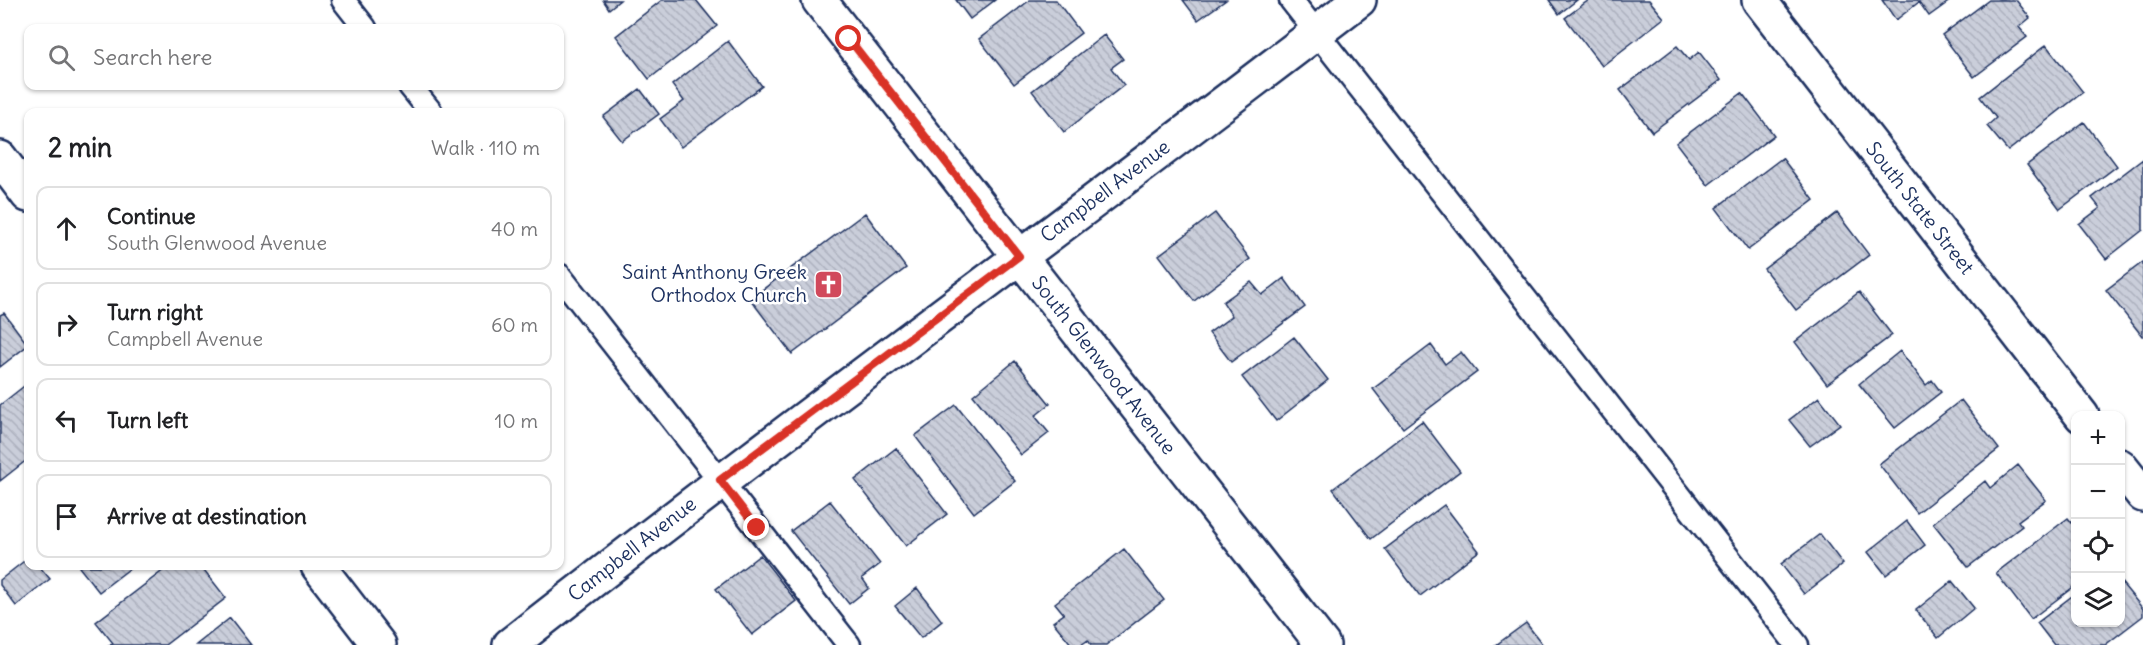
<!DOCTYPE html>
<html lang="en">
<head>
<meta charset="utf-8">
<style>
	body { margin:0; font-family:Delius,sans-serif; background:#f2f2f2; color:#202124 }
	.controls { position:absolute; right:18px; bottom:18px; display:grid; overflow:hidden; border-radius:12px; box-shadow:0 2px 4px #0004 }
	.controls button { width:54px; height:54px; display:grid; place-items:center; padding:0; border:0; border-bottom:2px solid #e0e0e0; background:#fff; color:#202124; font:30px sans-serif }
	.stop { position:absolute; width:18px; height:18px; margin:-14px; border:4px solid #d93025; border-radius:50%; background:#fff }
	.stop.end { background:#d93025; border-color:#fff; box-shadow:0 2px 6px #0008 }
	.list { margin:0; padding:0; list-style:none }
	h2 { display:flex; justify-content:space-between; align-items:center; height:78px; margin:0; padding:0 24px; font-size:26px }
	h2 small { font-size:20px; font-weight:400; color:#757577 }
	.list li { display:grid; grid-template-columns:39px 1fr auto; gap:18px; align-items:center; box-sizing:border-box; height:84px; margin:0 12px 12px; padding:0 12px; border:2px solid #e0e0e0; border-radius:12px }
	.list b { display:block; font-size:22px; white-space:nowrap }
	.list p { margin:0; font-size:20px; white-space:nowrap; color:#757577 }
	.list em { font-size:20px; font-style:normal; color:#757577 }
	.icon { flex:none; width:33px; height:33px; fill:none; stroke:currentColor; stroke-width:2; stroke-linecap:round; stroke-linejoin:round }
	.map { position:relative; flex:none; width:2143px; height:645px; overflow:hidden }
	.search { position:absolute; background:#fff; box-shadow:0 2px 4px #0004; left:24px; top:24px; width:540px; height:66px; display:flex; align-items:center; gap:15px; box-sizing:border-box; padding:0 21px; border-radius:12px; color:#757577; font-size:22px }
	.panel { position:absolute; background:#fff; box-shadow:0 2px 4px #0004; left:24px; top:108px; width:540px; height:462px; border-radius:12px }
	.map>svg:first-child { display:block }
	.building { fill:url(#building-back-hatch); stroke:#1b2f5e; stroke-width:1.5 }
	.lines { fill:none; stroke-linecap:round; stroke-linejoin:round }
	.lane-casing { stroke:#1b2f5e; stroke-width:27 }
	.street-casing { stroke:#1b2f5e; stroke-width:38 }
	.lane { stroke:#fff; stroke-width:22 }
	.street { stroke:#fff; stroke-width:33 }
	.route { stroke:#d93025; stroke-width:8 }
	.labels { text-anchor:middle; stroke-width:5; stroke-linejoin:round; paint-order:stroke }
	.street-label { font-size:20px; fill:#1b2f5e; stroke:#fff }
	.poi-label { font-size:20px; fill:#1b2f5e; stroke:#fff; text-anchor:end }
</style>
</head>
<body>
<div class="map">
<svg width="2143" height="645" viewBox="0 0 2143 645">
	<defs>
		<pattern id="building-back-hatch" width="6" height="6" patternUnits="userSpaceOnUse" patternTransform="scale(1.5)"><rect width="6" height="6" fill="#caceda"/><path d="M-1 5l2 2M0 0l6 6M5-1l2 2" fill="none" stroke="#adb1be"/></pattern>
	</defs>
	<rect width="100%" height="100%" fill="#fff"/>
	<filter id="ink" filterUnits="userSpaceOnUse"><feTurbulence type="fractalNoise" baseFrequency=".0167" numOctaves="2"/><feDisplacementMap in="SourceGraphic" scale="12" xChannelSelector="R" yChannelSelector="G"/><feConvolveMatrix kernelMatrix="1 2 1 2 8 2 1 2 1" color-interpolation-filters="sRGB"/></filter>
	<g filter="url(#ink)">
		<!-- building -->
		<path class="building" d="M603,0H620L609,9Z
			M662,0H696L717,26L649,79L616,36Z
			M956,0H995L970,19Z
			M1030,0H1056L1081,33L1014,84L979,39Z
			M1183,0H1226L1198,20Z
			M1549,0H1577L1559,14Z
			M1589,0H1649L1664,18L1602,66L1565,18Z
			M1882,0H1951L1929,16L1919,2L1896,20Z
			M1989,0H2016L2030,18L2019,27L2027,37L1974,77L1942,35Z
			M1104,35L1123,59L1111,68L1124,85L1064,132L1032,91Z
			M728,41L762,86L681,147L660,119L684,101L672,85Z
			M2046,45L2083,92L2008,151L1987,126L1996,118L1980,97Z
			M1677,46L1689,60L1699,52L1721,80L1652,132L1620,90Z
			M640,89L659,114L622,141L603,117Z
			M1742,93L1774,135L1708,185L1676,143Z
			M2084,122L2117,166L2060,209L2027,165Z
			M1782,158L1814,200L1748,250L1716,208Z
			M2143,159V230L2106,259L2079,224L2100,208L2092,198Z
			M865,213L906,268L792,354L750,299Z
			M1215,213L1250,259L1194,301L1159,255Z
			M1837,213L1869,255L1796,310L1764,269Z
			M2143,262V336H2142L2106,290Z
			M1284,278L1305,307L1231,362L1209,333L1232,316L1223,302L1251,282L1262,295Z
			M1859,292L1892,335L1827,384L1795,342Z
			M4,313L28,345L0,367V315Z
			M1294,337L1328,380L1276,421L1242,377Z
			M1431,345L1445,364L1461,352L1477,372L1403,428L1373,389Z
			M1900,351L1926,385L1932,380L1941,392L1895,428L1859,384Z
			M1015,361L1050,404L1035,416L1049,433L1021,455L973,395Z
			M28,383V459L0,481V405Z
			M1819,397L1840,424L1810,446L1789,420Z
			M1961,400L1999,449L1917,513L1879,464Z
			M956,405L1015,481L974,513L915,436Z
			M1422,421L1460,471L1371,539L1333,489Z
			M896,448L947,514L906,546L855,480Z
			M2018,465L2046,500L2018,521L2022,526L1968,567L1933,523L1985,481L1990,488Z
			M830,501L880,564L862,578L869,588L849,604L791,531Z
			M1444,505L1479,551L1420,596L1385,549Z
			M2068,518L2076,528V585L2031,619L1996,573Z
			M1907,521L1925,545L1886,575L1868,552Z
			M1820,534L1843,564L1804,594L1781,564Z
			M1124,549L1164,600L1106,645H1091L1088,640L1081,645H1072L1053,622L1064,614L1055,603Z
			M760,555L796,601L752,635L716,589Z
			M28,558V566H39L50,579L16,606L0,585V580Z
			M81,566H133L99,592L79,567Z
			M169,566H201L226,598L165,645H110L113,643L96,622Z
			M1952,581L1974,608L1938,638L1916,610Z
			M2120,581L2143,609V616L2105,645H2054L2037,623L2076,593V622H2120Z
			M917,588L942,621L921,638L895,606Z
			M230,618L251,645H196Z
			M1526,623L1543,645H1496Z"/>
		<g class="lines">
			<defs>
				<path id="lane" d="M343,0L365,28
					M1291,0L1797,645
					M410,86L431,112
					M560,276L849,645"/>
				<path id="street" d="M819,0L1323,645
					M1759,0L2082,416
					M0,158L28,195
					M2120,466L2143,495
					M318,566L379,645
					M510,645C789,426 1077,217 1359,0"/>
			</defs>
			<!-- lane casing -->
			<use href="#lane" class="lane-casing"/>
			<!-- street casing -->
			<use href="#street" class="street-casing"/>
			<!-- lane -->
			<use href="#lane" class="lane"/>
			<!-- street -->
			<use href="#street" class="street"/>
		</g>
	</g>
	<g class="lines" filter="url(#ink)">
		<!-- route -->
		<path class="route" d="M757,528L720,480L1019,256L849,39"/>
	</g>
	<!-- icons -->
	<defs>
		<symbol id="church-square" viewBox="-11 -11 22 22"><rect x="-9" y="-9" width="18" height="18" rx="4" fill="#d1495b" stroke="#fff"/><path d="M-1.2-6h2.4v3.5h3.3v2.4h-3.3V6h-2.4V-.1h-3.3v-2.4h3.3Z" fill="#fff"/></symbol>
	</defs>
	<g fill-rule="evenodd">
		<use href="#church-square" x="812" y="268" width="33" height="33"/>
	</g>
	<g class="labels">
		<!-- street labels -->
		<g class="street-label">
			<text transform="translate(1105 191) rotate(-37)" y="7">Campbell Avenue</text>
			<text transform="translate(1920 208) rotate(52)" y="7">South State Street</text>
			<text transform="translate(1104 365) rotate(52)" y="7">South Glenwood Avenue</text>
			<text transform="translate(632 549) rotate(-38)" y="7">Campbell Avenue</text>
		</g>
		<!-- poi labels -->
		<g class="poi-label">
			<text x="807" y="279">Saint Anthony Greek<tspan x="807" dy="23">Orthodox Church</tspan></text>
		</g>
	</g>
</svg>
<div class="controls">
<button>+</button>
<button>−</button>
<button><svg class="icon" aria-label="locate" viewBox="0 0 24 24"><circle cx="12" cy="12" r="6"/><path d="M12 2v4M12 18v4M2 12h4M18 12h4"/></svg></button>
<button><svg class="icon" aria-label="layers" viewBox="0 0 24 24"><path d="M12 4l9 5-9 5-9-5zM3 14l9 5 9-5"/></svg></button>
</div>
<div class="stop" style="left:849px;top:39px"></div>
<div class="stop end" style="left:757px;top:528px"></div>
<div class="search"><svg class="icon" aria-label="search" viewBox="0 0 24 24"><circle cx="10" cy="10" r="6"/><path d="M15 15l6 6"/></svg>Search here</div>
<section class="panel">
<h2>2 min<small>Walk · 110 m</small></h2>
<ul class="list">
<li><svg class="icon" aria-label="ahead" viewBox="0 0 24 24"><path d="M12 20V5M6 11l6-6 6 6"/></svg><div><b>Continue</b><p>South Glenwood Avenue</p></div><em>40 m</em></li>
<li><svg class="icon" aria-label="right" viewBox="0 0 24 24"><path d="M7 20v-9h11M14 6l5 5-5 5"/></svg><div><b>Turn right</b><p>Campbell Avenue</p></div><em>60 m</em></li>
<li><svg class="icon" aria-label="left" viewBox="0 0 24 24"><path d="M17 20v-9H6M10 6l-5 5 5 5"/></svg><div><b>Turn left</b></div><em>10 m</em></li>
<li><svg class="icon" aria-label="arrive" viewBox="0 0 24 24"><path d="M6 21V4h12l-3 4 3 4H6"/></svg><div><b>Arrive at destination</b></div></li>
</ul>
</section>
</div>
</body>
</html>
